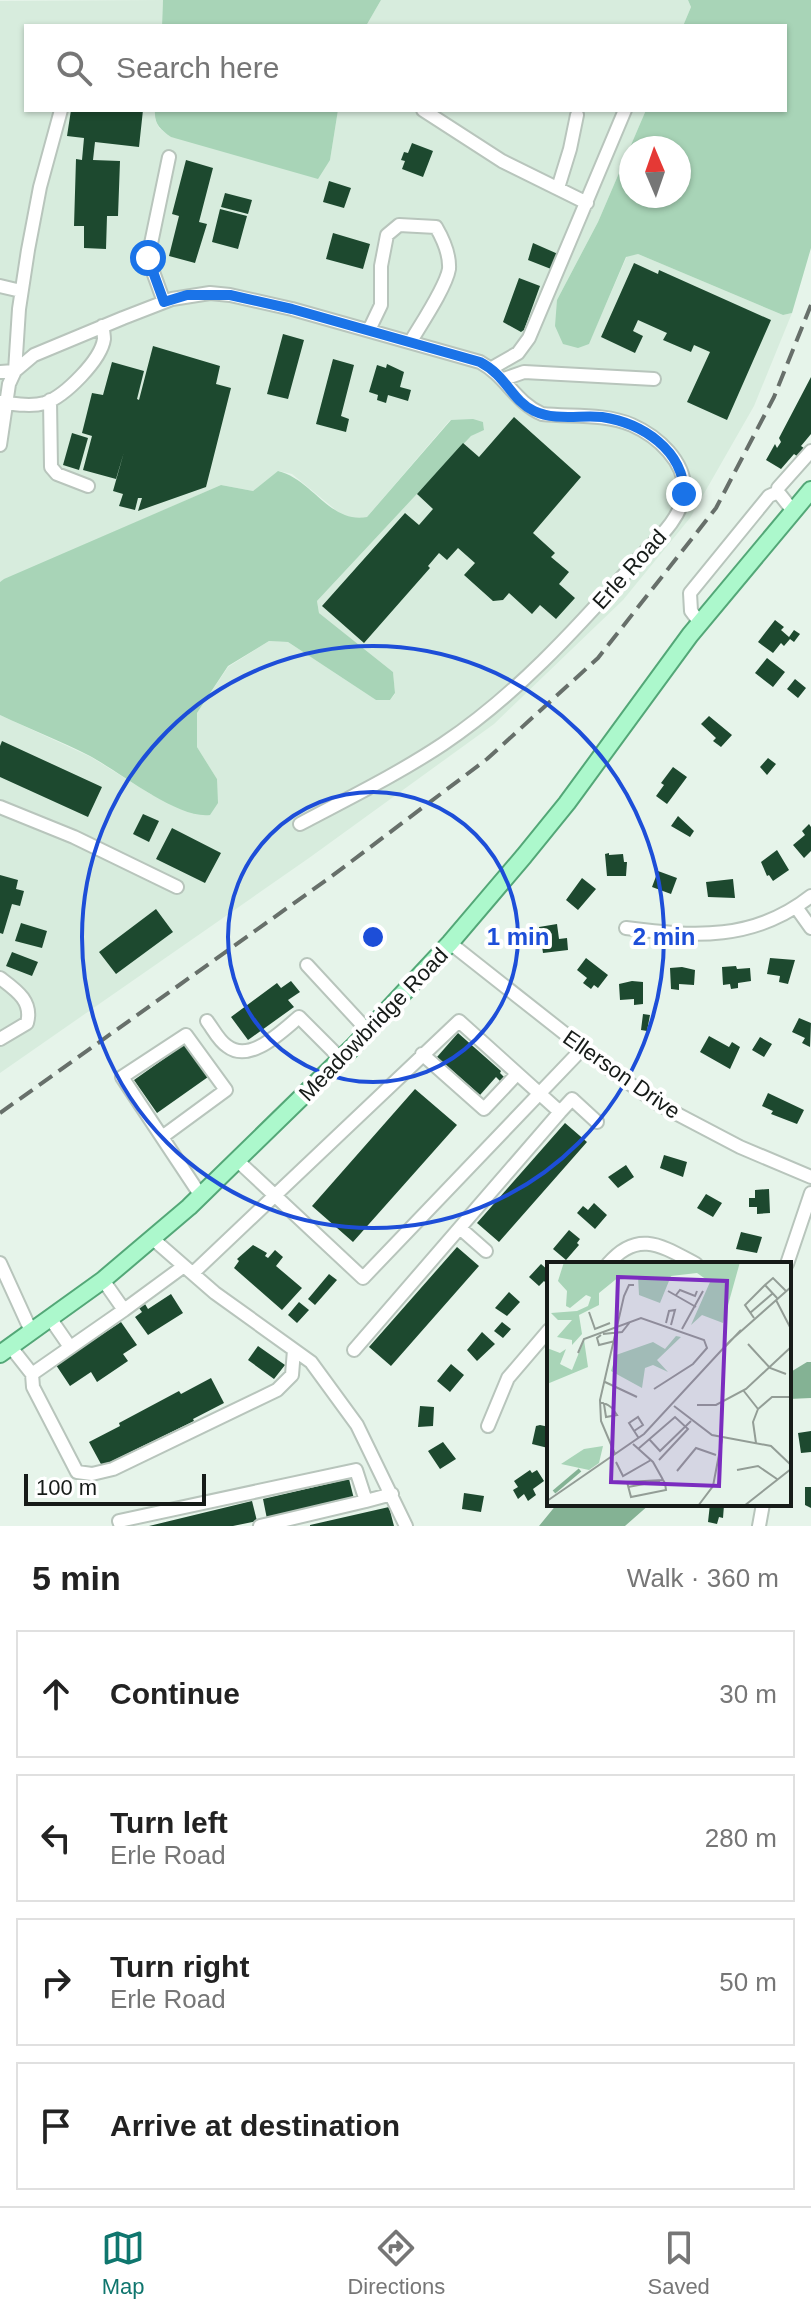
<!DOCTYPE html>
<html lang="en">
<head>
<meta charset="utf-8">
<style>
	body { margin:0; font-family:Helvetica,sans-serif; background:#f2f2f2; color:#222 }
	.compass { position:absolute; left:619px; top:136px; width:72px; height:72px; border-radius:50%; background:#fff; box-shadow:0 2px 6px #0004; rotate:358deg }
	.scale { position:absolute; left:24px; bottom:20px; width:182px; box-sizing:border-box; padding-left:8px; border:4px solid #161b18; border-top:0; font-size:22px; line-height:28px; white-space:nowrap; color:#161b18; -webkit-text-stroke:6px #fff; paint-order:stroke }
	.stop { position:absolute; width:24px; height:24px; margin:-18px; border:6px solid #1a73e8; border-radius:50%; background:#fff }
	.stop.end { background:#1a73e8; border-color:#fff; box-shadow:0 2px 8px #0008 }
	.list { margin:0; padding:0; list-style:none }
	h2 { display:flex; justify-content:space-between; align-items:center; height:104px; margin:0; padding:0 32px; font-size:34px }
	h2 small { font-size:26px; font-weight:400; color:#767676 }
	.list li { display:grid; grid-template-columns:52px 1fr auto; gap:24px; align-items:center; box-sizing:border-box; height:128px; margin:0 16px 16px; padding:0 16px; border:2px solid #e0e0e0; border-radius:0px }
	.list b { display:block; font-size:30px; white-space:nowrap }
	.list p { margin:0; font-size:26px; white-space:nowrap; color:#767676 }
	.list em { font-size:26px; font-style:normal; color:#767676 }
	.icon { flex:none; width:44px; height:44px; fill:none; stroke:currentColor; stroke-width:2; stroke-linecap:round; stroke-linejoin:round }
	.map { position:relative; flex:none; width:811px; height:1526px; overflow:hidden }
	.search { position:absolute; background:#fff; box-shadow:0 2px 6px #0004; left:24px; right:24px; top:24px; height:88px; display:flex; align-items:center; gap:20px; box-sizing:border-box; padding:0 28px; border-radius:0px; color:#767676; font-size:30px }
	.sheet { height:680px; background:#fff }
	nav { display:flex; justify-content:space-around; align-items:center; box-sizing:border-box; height:112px; border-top:2px solid #e0e0e0; background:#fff; font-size:22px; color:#767676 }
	nav a { display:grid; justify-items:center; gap:4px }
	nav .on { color:#0f766e }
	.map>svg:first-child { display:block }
	.built { fill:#d7ecdd }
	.green { fill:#a8d4b7; fill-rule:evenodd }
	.water { fill:#84b294 }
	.building { fill:#1d492f }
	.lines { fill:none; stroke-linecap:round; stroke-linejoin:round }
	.minor-casing { stroke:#b8c5bc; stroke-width:16 }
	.major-casing { stroke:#53a777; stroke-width:20 }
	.minor { stroke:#fff; stroke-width:12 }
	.major { stroke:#acf8cc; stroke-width:16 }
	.rail { stroke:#676f6a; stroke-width:4; stroke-dasharray:16 8; stroke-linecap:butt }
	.route { stroke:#1a73e8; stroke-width:10 }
	.ring { fill:none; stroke:#1d4ed8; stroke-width:4 }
	.labels { text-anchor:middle; stroke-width:8; stroke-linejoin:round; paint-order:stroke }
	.street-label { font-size:22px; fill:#161b18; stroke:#fff }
	.inset-river { fill:none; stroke:#84b294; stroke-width:4 }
	.inset-road { fill:none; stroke:#939d96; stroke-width:2 }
	.view { fill:#7b2cbf; fill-opacity:0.15; stroke:#7b2cbf; stroke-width:4 }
	.inset-edge { fill:none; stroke:#161b18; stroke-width:4 }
	.centre { fill:#1d4ed8; stroke:#fff; stroke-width:4 }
	.ring-label { font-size:24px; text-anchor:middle; font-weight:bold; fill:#1d4ed8; stroke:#fff; stroke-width:8; stroke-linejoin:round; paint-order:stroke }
</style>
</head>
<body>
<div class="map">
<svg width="811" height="1526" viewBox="0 0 811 1526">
	<rect width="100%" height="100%" fill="#e6f4ea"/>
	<!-- built -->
	<path class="built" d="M163,0L162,26H26V110H155V119L159,128L171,137L330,160L338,110H646L598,222L557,300L589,343L627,256L638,254L783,315L792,313L754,406L690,518L623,600L494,724L309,858L0,1073V715L91,757L152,795L217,779L197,747V713L228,667L269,641L288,642L376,700H390L395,694L393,672L319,613L317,601L471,436L484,429L483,422L450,420L367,517L355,519L343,516L292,474L279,471L253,491L221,485L0,582V1Z
		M381,0H688L691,7L683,26H366Z"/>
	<!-- green -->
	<path class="green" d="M163,0H381L366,26H162Z
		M688,0H811V248L792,313L783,315L638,254L626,257L589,344L578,348L563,344L555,326L557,300L598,222L646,110H785V26H683L691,7ZM631,148H679V196H631Z
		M155,110H338L330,160L318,179L171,137C160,129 154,124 155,110Z
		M473,419L483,422L484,430L471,436L317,601L319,613L393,672L395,693L390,700H376L288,642L269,641L228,666L197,713V747L217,779L218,803L210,815C177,819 120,772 90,756C61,741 30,729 0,715V582L4,579L221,485L253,491L278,471C312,479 330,524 367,517L451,420Z"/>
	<!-- water -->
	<path class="water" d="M807,1362H811V1398L789,1399V1373Z
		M557,1504H650L625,1526H539Z"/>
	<!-- building -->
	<path class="building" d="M71,110H143L139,147L95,142L93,160L120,161L118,216H107L106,249L84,248V226H74L76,159L82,160L84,138L67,136Z
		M412,143L433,151L423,177L402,169L405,161L401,160L404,152L408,153Z
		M186,160L213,168L199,222L207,224L195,263L169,256L179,216L172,214Z
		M329,181L351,188L344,208L323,202Z
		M225,193L252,200L248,214L221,207Z
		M220,209L247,216L238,249L212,242Z
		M333,233L370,244L363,269L326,259Z
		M533,243L558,254L551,269L528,260Z
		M634,263L658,274L659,270L771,320L727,420L687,402L710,352L694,345L691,352L663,340L667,333L638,320L633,331L643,336L635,353L601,337Z
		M519,278L540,286L524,330L521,332L503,322Z
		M283,334L304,340L288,399L267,394Z
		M153,346L220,366L216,384L231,388L206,487L138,511L142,498H138L135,510L119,506L123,494L113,491L124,452L116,479L83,470L92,436L82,433L92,393L103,395L112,362L144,371L137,399L139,400Z
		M333,359L354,365L341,416L349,419L346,432L316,424Z
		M387,364L404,372L400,387L411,390L408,401L388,395L386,403L377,400L378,395L369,392L377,365L386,368Z
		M811,377V434L801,446L808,451L801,459L794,454L781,469L766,460L775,444L777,448L781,442L779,438Z
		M514,417L581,477L533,533L555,553L551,557L569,572L559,584L575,598L556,619L540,605L532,614L509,593L503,600L493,601L464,575L475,563L458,548L447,560L439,553L428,566L430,568L364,643L322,606L405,513L419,525L433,509L417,494L463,443L479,457Z
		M72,433L88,438L79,470L63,465Z
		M775,620L784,627L781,630L789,637L794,630L800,634L794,642L790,639L784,646L781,643L773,653L758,642Z
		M767,658L785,672L773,687L755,673Z
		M795,679L806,688L798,698L787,689Z
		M709,716L732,735L721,747L713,741L716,738L701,724Z
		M2,741L102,787L88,817L0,777V746Z
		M768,758L776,764L767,775L760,767Z
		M673,767L687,777L667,804L656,796L664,785L661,783Z
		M143,814L159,821L149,842L133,834Z
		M678,816L694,831L690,837L671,826Z
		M809,824L811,827V851L804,858L793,845L805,835L802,831Z
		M172,828L221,853L205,883L156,859Z
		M777,850L789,870L773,881L769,875L767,876L761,862Z
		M609,853V855L623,854L624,862H627L626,876H607L605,854Z
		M658,871L677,878L671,894L652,887Z
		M0,875L18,880L16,889L24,891L20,906L12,904L3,934L0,933Z
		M582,878L596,889L578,910L566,900Z
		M733,879L735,898L708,897L706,882Z
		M156,909L173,932L116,974L99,952Z
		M21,923L47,931L42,948L15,941Z
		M557,924L559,939L567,938L568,950L543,953L539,927Z
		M12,952L38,962L32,976L6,966Z
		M586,958L608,975L598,988L594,985L591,989L583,983L587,978L577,970Z
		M770,958L795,960L788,984L779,982L780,976L767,974Z
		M736,966L737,969L750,968L751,981L738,983V988L731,989L730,984L723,985L722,967Z
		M682,967L695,970L694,985L679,984V990L671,989L670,968Z
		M291,981L300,992L288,1000L294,1007L248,1040L231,1017L277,983L281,988Z
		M632,981L643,982V1004L634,1005V999L620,1000L619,984Z
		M643,1014L650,1015L647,1031L641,1030Z
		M799,1018L811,1023L810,1047L802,1043L805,1038L792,1032Z
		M458,1033L501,1071L500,1073L504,1077L500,1081L496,1077L480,1095L437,1057Z
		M709,1036L729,1047L732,1042L740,1047L730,1069L700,1052Z
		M760,1037L772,1044L764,1057L752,1050Z
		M185,1044L208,1077L157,1113L134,1080Z
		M415,1089L457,1125L353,1242L312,1206Z
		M768,1093L804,1110L797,1124L771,1114L773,1111L762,1106Z
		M565,1123L587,1142L499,1242L477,1223Z
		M664,1155L687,1162L683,1177L660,1168Z
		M626,1165L634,1177L618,1188L608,1177Z
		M769,1189L770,1213L757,1214V1207H749V1198H755V1190Z
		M706,1194L722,1203L713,1217L697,1208Z
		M594,1203L607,1215L595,1229L577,1213L583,1206L588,1210Z
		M569,1230L580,1239L577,1243L579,1245L566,1260L553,1249Z
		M741,1232L762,1237L757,1253L736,1249Z
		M253,1245L267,1253L265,1256L268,1258L275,1250L283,1257L276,1266L302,1288L282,1310L234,1268L239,1261L237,1259Z
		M457,1247L479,1266L391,1366L369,1347Z
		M541,1264L549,1271V1282L547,1284L544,1281L539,1286L529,1277Z
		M329,1274L337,1280L315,1305L308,1299Z
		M509,1292L520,1302L507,1316L495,1308Z
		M171,1294L183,1313L148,1335L135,1317L142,1312L139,1308L145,1304L148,1309Z
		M299,1302L309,1310L297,1323L288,1315Z
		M121,1322L137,1345L123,1354L128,1361L97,1382L91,1372L70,1386L56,1365Z
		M502,1322L511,1329L503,1338L494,1331Z
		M482,1332L495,1344L477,1361L467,1350Z
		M258,1346L285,1365L274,1379L248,1360Z
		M451,1364L464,1375L450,1392L437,1381Z
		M211,1378L224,1403L193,1419L194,1421L102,1466L89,1442L120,1426L119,1423L179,1391L181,1394Z
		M420,1406L434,1407L433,1426L418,1427Z
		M540,1425L549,1427L548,1448L532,1444L536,1426Z
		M811,1431V1452L801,1453L798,1433Z
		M443,1442L456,1459L440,1469L428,1451Z
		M530,1470L532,1473L537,1470L544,1481L533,1489L536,1495L528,1501L524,1494L518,1499L513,1490L518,1487L514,1481Z
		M349,1479L354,1499L267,1519L263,1499Z
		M805,1487H811V1508L805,1505Z
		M464,1493L484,1496L481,1512L462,1509Z
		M252,1501L257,1521L233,1526H149Z
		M710,1504L724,1505L723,1518L719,1517L717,1524L708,1522Z
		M389,1507L394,1526H310V1525Z"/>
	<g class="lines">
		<defs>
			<path id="minor" d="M423,110L502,161L587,203
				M558,188L570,149L577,115
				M0,286L21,291
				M164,302L148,258L169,157
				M369,330L381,305V266L387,235L399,225L436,227C443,239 450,254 449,269C446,287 421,324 411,341
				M492,368L518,353L529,338L625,110
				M0,372L15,371L34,355L123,318L172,299L210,293L230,295L292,309L480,362C506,376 515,402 542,414C571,417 604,413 632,425C657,436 687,462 684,493C681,522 650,545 632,566C575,630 515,696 443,744C398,774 347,799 300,824
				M504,379L524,372L654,379
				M50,400L51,467L57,474L88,486
				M0,402C14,404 31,407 45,403C65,396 101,360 104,339C104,337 103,328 102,326
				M0,445L9,384L15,371L19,309L28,250L40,187L61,110
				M793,511L778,492V488L811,451
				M700,623L691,611L690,593L769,496L778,492
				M0,807L74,837L177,887
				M796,907L811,928
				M626,928C695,937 754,941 811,896
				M450,943L616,1074L660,1105L740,1147L811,1177
				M307,965L368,1031
				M0,978C16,990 33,1001 27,1023L0,1039
				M207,1021C213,1029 219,1041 227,1046C250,1064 282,1031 299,1017L341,1059
				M422,1054L484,1109L517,1074
				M560,1112L572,1099L597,1122
				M162,1137L226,1090L186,1035L122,1077L201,1196
				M239,1162L363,1278L583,1048
				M461,1229L486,1251
				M153,1239L215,1293L311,1362L357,1425L406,1526
				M0,1263L31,1331
				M608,1264C638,1229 662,1246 696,1264
				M787,1264L811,1193
				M193,1273L459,1021L560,1112L354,1350
				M124,1310L184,1266
				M50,1318L70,1347
				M10,1346L32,1374L124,1310L103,1280
				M32,1374L33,1387L77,1472L92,1474L113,1469L277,1390L292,1375L294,1350
				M488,1426L508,1378L549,1330
				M121,1526L119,1521L356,1470L366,1501L392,1494
				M260,1526L366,1501
				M759,1526L763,1504"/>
			<path id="major" d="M0,1354L103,1280L189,1207L353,1047L450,943L524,856L567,803L690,635L811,490"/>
		</defs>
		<!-- minor casing -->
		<use href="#minor" class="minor-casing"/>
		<!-- major casing -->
		<use href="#major" class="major-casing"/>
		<!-- minor -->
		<use href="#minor" class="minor"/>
		<!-- major -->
		<use href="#major" class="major"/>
		<!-- rail -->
		<path class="rail" d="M0,1113L332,876L487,759L598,658L716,508L774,397L811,305"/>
	</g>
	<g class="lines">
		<!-- route -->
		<path class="route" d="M148,258L164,302L187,295H230L292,309L480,362C507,376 511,400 534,411C555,421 580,415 602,417C642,423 684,450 684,494"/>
	</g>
	<!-- distance rings -->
	<g class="ring">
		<circle cx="373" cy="937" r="145"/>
		<circle cx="373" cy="937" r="291"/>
	</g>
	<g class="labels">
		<!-- street labels -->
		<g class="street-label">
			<text transform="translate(629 569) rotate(-48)" y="8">Erle Road</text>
			<text transform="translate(373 1024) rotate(-46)" y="8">Meadowbridge Road</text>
			<text transform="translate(622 1074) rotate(35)" y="8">Ellerson Drive</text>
		</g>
	</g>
	<!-- overview -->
	<g transform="translate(547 1262)">
		<rect width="244" height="244" fill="#e6f4ea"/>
		<path d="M17,0H193L176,61L155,53L144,63L163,20L150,11L124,14L113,41L92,33L91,14H73L52,31V43L32,53L35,72L25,83V78L10,75L25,58H11L4,51L30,49L41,44L44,35L39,33L23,46L19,44L20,29L11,19ZM129,74L134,75L110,98L121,110L106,103L98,106L95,126L64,109L69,93L106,80L118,87ZM37,78L41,105L0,122V86L13,91L19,87L13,102L25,108ZM56,184L52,201L42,208L14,202L37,187Z" fill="#a8d4b7"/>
		<path class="inset-river" d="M7,230L33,208"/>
		<path class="inset-road" d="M218,23L226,16L239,29M121,29L149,45M129,33L133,28L148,34L150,29M229,38L244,67M42,50L48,67L63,61M203,51L225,32M207,56L198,43L218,23L230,36M119,61L122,49L128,48L124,63M135,67L156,29M56,72L75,70L83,60M54,73L50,76L52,83L68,79M201,82L223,106L239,112M175,88L194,68M31,91L37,77L94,56L157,78L160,86L146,102L107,127M58,120L90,135M196,128L211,147M53,141H56L57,142H59L61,143L65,146L70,153L59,155L57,142M150,143H169L199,127L244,85M127,144L165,173L224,184L244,203M87,169L96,163L91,155L82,161L91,175M102,177L113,189L144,159M209,181L206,160L211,147L225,135H244M86,182L106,200L115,216L116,218L118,221L119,228L84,235L80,220L116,218M91,187L128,155L141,167L112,198M68,192L54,159L53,138L77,34L82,23H87M69,200L76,214L104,198M190,208L211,204L230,217M130,209L149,186L169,193M81,225L113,219M0,239L97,172L183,79L244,25M151,244L166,224L175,177M197,244L244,207"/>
		<path class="view" d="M71,15L180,19L172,224L64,220Z"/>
		<rect width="244" height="244" class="inset-edge"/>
	</g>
	<circle cx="373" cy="937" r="12" class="centre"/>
	<g class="ring-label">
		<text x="518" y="945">1 min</text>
		<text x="664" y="945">2 min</text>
	</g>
</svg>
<svg class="compass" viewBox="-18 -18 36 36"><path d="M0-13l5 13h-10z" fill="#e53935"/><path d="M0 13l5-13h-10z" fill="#767676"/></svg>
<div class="scale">100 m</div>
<div class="stop" style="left:148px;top:258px"></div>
<div class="stop end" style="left:684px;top:494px"></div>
<div class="search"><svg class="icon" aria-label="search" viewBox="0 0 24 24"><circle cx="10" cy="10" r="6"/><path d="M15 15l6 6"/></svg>Search here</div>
</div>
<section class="sheet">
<h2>5 min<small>Walk · 360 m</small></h2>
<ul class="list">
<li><svg class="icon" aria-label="ahead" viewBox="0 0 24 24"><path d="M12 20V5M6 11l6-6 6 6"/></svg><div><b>Continue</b></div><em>30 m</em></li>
<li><svg class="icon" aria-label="left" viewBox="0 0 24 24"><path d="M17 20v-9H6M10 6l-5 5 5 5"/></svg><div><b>Turn left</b><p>Erle Road</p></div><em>280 m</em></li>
<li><svg class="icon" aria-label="right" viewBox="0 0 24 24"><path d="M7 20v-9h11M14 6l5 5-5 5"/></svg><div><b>Turn right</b><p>Erle Road</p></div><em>50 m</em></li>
<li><svg class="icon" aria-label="arrive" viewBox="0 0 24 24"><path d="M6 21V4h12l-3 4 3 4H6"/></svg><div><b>Arrive at destination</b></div></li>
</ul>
</section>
<nav>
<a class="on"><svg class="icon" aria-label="map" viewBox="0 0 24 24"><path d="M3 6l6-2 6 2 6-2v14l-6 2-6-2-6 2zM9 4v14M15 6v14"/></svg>Map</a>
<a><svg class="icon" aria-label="directions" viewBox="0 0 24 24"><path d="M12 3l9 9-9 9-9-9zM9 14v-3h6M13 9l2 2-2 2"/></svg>Directions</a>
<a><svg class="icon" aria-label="saved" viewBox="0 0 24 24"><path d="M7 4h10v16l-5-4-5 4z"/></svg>Saved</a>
</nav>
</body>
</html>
